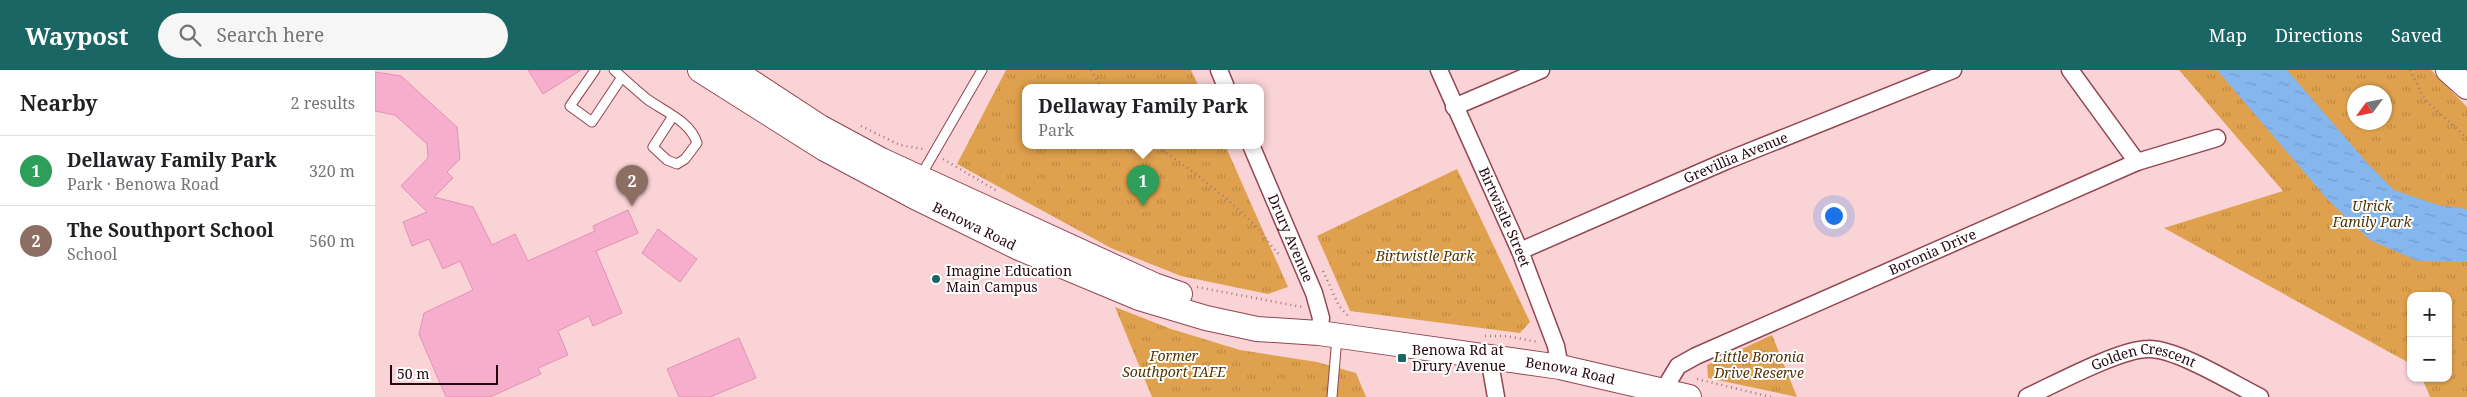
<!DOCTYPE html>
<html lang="en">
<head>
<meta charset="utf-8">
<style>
	body { margin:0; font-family:"Noto Serif",serif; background:#f6f6f6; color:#202124 }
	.controls { position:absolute; right:15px; bottom:15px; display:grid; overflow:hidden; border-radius:10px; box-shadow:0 1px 4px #0004 }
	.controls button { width:45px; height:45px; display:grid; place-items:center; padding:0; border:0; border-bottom:1px solid #e0e0e0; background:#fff; color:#202124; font:25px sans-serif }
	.compass { position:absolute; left:1972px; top:15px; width:45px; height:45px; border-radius:50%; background:#fff; box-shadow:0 1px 4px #0004; rotate:237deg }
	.scale { position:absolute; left:15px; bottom:12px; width:108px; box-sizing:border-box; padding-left:5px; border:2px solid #26070d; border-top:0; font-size:14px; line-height:18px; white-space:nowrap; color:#26070d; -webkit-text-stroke:4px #fff; paint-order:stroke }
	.you { position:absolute; left:1458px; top:145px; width:18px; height:18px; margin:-12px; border:4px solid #fff; border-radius:50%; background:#1a73e8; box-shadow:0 0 0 8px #1a73e833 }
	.badge { display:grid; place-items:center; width:32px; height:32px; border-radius:50%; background:#196664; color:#fff; font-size:16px; font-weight:700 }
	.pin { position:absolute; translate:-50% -41px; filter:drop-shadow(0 1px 2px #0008) }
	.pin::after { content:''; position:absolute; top:26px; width:18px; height:15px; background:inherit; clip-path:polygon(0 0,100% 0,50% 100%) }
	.popup { position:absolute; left:647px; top:14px; width:242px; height:65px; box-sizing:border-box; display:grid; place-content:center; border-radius:10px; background:#fff; filter:drop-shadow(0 1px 4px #0005); font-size:16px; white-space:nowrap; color:#757577 }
	.popup b { font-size:19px; color:#202124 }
	.popup::after { content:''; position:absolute; left:50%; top:100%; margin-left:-10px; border:10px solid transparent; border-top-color:#fff }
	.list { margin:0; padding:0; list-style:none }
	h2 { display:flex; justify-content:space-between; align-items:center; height:65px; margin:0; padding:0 20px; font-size:21px }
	h2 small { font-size:16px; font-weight:400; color:#757577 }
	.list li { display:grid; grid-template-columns:32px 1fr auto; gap:15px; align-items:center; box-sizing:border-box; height:70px; padding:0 20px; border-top:1px solid #e0e0e0 }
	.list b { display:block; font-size:19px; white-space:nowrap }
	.list p { margin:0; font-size:16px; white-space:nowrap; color:#757577 }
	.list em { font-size:16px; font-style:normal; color:#757577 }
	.icon { flex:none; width:28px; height:28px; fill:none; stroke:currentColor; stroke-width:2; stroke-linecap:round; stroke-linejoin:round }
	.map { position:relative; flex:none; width:2092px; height:327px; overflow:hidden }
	header { display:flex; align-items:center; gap:30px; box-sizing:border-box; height:70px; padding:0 25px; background:#196664; color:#fff }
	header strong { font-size:24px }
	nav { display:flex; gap:28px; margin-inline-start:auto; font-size:18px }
	.search { width:350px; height:45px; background:#f6f6f6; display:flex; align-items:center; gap:12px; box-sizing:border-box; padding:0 18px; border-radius:28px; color:#757577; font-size:19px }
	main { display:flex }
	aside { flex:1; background:#fff }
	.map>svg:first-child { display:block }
	.park { fill:url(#park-tufts); fill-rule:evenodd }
	.water { fill:url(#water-ripples) }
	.building { fill:#f7adcc; stroke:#e292b4 }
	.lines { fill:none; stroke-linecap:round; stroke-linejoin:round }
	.service-casing { stroke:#934551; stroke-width:11 }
	.minor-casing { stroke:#934551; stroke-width:19 }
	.secondary-casing { stroke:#934551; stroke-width:26 }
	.path { stroke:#9d7a7f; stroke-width:2.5; stroke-dasharray:1 4; stroke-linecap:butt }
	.service { stroke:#fff; stroke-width:9 }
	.minor { stroke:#fff; stroke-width:16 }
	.secondary { stroke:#fff; stroke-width:24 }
	.poi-dot { fill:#196664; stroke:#fff; stroke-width:2 }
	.labels { text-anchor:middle; stroke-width:4; stroke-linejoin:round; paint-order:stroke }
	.street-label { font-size:14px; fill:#26070d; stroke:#fff }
	.park-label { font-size:14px; font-style:italic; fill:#513200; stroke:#fff }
	.poi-label { font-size:14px; fill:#26070d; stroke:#fff; text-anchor:start }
</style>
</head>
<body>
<header>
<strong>Waypost</strong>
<div class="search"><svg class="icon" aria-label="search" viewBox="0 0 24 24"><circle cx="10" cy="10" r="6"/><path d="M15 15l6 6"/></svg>Search here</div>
<nav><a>Map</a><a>Directions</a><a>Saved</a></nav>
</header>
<main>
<aside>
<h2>Nearby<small>2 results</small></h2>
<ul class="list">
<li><span class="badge" style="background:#2e9e5b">1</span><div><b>Dellaway Family Park</b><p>Park · Benowa Road</p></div><em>320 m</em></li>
<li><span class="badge" style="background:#8d6e63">2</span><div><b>The Southport School</b><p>School</p></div><em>560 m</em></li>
</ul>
</aside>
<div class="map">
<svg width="2092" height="327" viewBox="0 0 2092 327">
	<defs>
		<pattern id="park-tufts" width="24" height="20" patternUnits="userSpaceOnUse" patternTransform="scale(1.25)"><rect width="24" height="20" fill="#dfa14d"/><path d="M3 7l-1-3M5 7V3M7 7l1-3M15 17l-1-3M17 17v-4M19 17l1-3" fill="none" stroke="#bf8942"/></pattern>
		<pattern id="water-ripples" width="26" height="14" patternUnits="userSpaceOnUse" patternTransform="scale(1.25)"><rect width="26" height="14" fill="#85b6ed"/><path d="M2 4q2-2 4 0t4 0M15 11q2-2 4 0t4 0" fill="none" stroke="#739bca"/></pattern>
	</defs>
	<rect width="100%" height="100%" fill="#f9d3d6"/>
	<!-- park -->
	<path class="park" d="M631,0H816L824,17H650V75H850L913,217L893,224L806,206L736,178L582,94Z
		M1804,0H2056L2092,37V327H2055L2047,308H2073V226H2036V294L1789,158L1908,121ZM1980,22H2010V52H1980Z
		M1082,99L1155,252L1145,263L975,241L942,166Z
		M740,237L796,259L865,280L942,292L981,303L991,327H777Z
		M1397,265L1422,327L1333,308L1332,295Z"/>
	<!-- water -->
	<path class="water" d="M1842,0H1912L1994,95L2019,120L2063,135L2092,139V192L2043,191L1995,170L1953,130Z"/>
	<!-- building -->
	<path class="building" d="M153,0H206L168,24Z
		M0,2L26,6L82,57L85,89L72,102L78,108L59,127L98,137L117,175L140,164L153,191L220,161L218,156L253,140L263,163L221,181L247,243L218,256L214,246L183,261L193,285L163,298L166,304L115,327H71L44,264L49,243L98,220L85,191L68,199L54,169L37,176L28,152L52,142L26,116L53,88L52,74L20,45L0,41Z
		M283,159L322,189L305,212L267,183Z
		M364,268L381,308L335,327H304L292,299Z"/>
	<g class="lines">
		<defs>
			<path id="service" d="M220,0L195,36L217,52L247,7
				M239,0C250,10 261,20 272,29C290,42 315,51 322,73L310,89L302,94L292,90L278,77L298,46
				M545,107L607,0
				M957,327L962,267"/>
			<g id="minor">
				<path d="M844,0L851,17"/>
				<path id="s1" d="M1064,0L1145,181L1181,276L1185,297"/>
				<path d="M1695,0L1762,92"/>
				<path d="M1079,37L1166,0"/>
				<path id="s2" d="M876,75L939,223L946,248L944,263"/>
				<path id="s3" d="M1145,181L1351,91L1578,0"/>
				<path d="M1114,287L1121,327"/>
				<path id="s4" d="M1288,321L1303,296L1321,286L1762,92L1842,68"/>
				<path id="s5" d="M1652,327C1680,314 1745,279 1773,279C1801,278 1857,313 1885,327"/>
			</g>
			<g id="secondary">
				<path id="s6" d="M325,0L450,79L540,127L644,178L764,228L831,248L882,259L944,263L1185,297L1314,327"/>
				<path d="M358,0L445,57L506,90L779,215L805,224"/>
				<path d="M2073,0L2092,17"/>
			</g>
		</defs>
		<!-- service casing -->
		<use href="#service" class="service-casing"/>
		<!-- minor casing -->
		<use href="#minor" class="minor-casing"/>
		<!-- secondary casing -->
		<use href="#secondary" class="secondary-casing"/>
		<!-- path -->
		<path class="path" d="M716,0L726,17
			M2035,0L2050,30L2092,68
			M486,56L525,75L548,79
			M779,75C815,98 849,125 880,155C889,165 896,177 905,185
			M568,89L622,121
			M948,201L964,236L974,247
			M822,217L927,237
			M1110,266H1131L1163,272
			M1322,309L1396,327"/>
		<!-- service -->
		<use href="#service" class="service"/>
		<!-- minor -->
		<use href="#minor" class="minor"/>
		<!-- secondary -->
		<use href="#secondary" class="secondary"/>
	</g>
	<!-- markers -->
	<g class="poi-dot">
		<circle cx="561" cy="209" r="5"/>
		<rect x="1022" y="283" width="10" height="10" rx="2.5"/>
	</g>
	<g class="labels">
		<!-- street labels -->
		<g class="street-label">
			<text dy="5" stroke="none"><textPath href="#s3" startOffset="235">Grevillia Avenue</textPath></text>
			<text dy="5" stroke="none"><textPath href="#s1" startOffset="161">Birtwistle Street</textPath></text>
			<text dy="5" stroke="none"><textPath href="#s6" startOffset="316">Benowa Road</textPath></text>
			<text dy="5" stroke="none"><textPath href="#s2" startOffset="101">Drury Avenue</textPath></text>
			<text dy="5" stroke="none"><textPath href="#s4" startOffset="308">Boronia Drive</textPath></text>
			<text dy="5" stroke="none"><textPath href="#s5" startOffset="126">Golden Crescent</textPath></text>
			<text dy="5" stroke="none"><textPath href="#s6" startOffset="934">Benowa Road</textPath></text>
		</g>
		<!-- park labels -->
		<g class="park-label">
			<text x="1997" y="141">Ulrick<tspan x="1997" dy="16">Family Park</tspan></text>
			<text x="1050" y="191">Birtwistle Park</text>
			<text x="799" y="291">Former<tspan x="799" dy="16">Southport TAFE</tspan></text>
			<text x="1384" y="292">Little Boronia<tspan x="1384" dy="16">Drive Reserve</tspan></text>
		</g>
		<!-- poi labels -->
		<g class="poi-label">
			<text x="571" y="206">Imagine Education<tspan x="571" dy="16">Main Campus</tspan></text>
			<text x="1037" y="285">Benowa Rd at<tspan x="1037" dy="16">Drury Avenue</tspan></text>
		</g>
	</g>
</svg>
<div class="controls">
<button>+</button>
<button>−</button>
</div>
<svg class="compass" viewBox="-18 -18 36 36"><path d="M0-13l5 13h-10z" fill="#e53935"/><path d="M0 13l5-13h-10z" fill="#757577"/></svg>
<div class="scale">50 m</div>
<div class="you"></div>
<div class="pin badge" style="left:768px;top:136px;background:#2e9e5b">1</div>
<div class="popup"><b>Dellaway Family Park</b>Park</div>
<div class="pin badge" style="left:257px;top:136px;background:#8d6e63">2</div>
</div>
</main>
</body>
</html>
